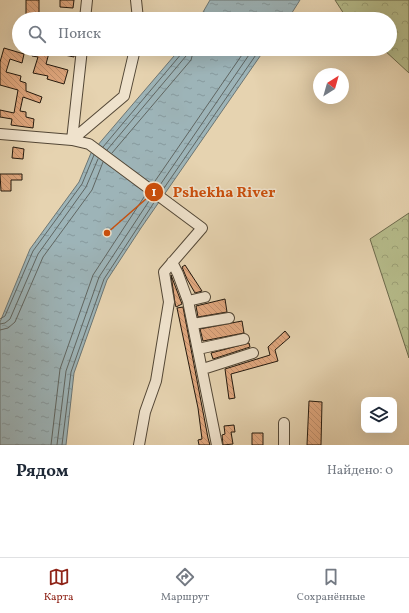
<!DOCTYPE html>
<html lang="ru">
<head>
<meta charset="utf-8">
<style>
	body { margin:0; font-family:Vollkorn,serif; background:#f2f2f3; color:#1f2937 }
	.controls { position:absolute; right:12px; bottom:12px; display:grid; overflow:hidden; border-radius:8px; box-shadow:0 4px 16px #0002 }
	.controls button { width:36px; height:36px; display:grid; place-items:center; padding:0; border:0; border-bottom:1px solid #e0e1e3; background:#fff; color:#1f2937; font:20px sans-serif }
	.compass { position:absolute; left:313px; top:68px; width:36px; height:36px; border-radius:50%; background:#fff; box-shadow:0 4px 16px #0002; rotate:37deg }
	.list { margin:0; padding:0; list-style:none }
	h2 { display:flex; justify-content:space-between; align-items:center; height:52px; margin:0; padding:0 16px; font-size:17px }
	h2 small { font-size:13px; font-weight:400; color:#747a83 }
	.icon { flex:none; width:22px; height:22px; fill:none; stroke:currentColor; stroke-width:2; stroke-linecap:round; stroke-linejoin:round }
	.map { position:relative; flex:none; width:409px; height:445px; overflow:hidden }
	.search { position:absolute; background:#fff; box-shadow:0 4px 16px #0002; left:12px; right:12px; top:12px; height:44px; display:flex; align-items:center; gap:10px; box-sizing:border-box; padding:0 14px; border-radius:22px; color:#747a83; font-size:15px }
	.sheet { height:112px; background:#fff }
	nav { display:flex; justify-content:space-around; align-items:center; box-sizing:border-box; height:56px; border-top:1px solid #e0e1e3; background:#fff; font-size:11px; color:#747a83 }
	nav a { display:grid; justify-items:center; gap:2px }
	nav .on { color:#8f2418 }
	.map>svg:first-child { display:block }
	.forest { fill:url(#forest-crowns); stroke:#6c6a4c }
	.water { fill:url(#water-ripples); stroke:#6c7674 }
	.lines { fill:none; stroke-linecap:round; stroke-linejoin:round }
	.shore { stroke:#606662; stroke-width:1 }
	.building { fill:url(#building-back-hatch); stroke:#22180d }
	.minor-casing { stroke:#534736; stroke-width:12 }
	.minor { stroke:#efe2cc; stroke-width:10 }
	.leader { fill:none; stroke:#ca4f0c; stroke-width:1.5 }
	.callout-dot { fill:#ca4f0c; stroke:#efe2cc; stroke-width:1.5 }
	.mark-label { font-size:12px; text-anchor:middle; font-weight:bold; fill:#fff }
	.callout-label { font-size:15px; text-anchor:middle; font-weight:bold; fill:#ca4f0c; stroke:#efe2cc; stroke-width:3; stroke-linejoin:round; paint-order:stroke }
</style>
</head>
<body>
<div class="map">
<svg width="409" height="445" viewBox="0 0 409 445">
	<defs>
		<pattern id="forest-crowns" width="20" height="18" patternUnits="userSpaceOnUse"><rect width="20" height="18" fill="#b6bc8b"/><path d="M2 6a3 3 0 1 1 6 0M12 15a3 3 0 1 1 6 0" fill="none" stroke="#9ca177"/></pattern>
		<pattern id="water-ripples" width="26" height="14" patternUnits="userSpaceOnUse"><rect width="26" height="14" fill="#9db4b8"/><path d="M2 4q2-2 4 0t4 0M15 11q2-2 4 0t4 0" fill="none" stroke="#879a9d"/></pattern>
		<pattern id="building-back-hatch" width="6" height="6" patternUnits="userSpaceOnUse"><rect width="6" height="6" fill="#e1a87f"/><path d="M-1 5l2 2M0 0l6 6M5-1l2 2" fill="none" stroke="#c1906d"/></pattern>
	</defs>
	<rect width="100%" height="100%" fill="#e6d3b0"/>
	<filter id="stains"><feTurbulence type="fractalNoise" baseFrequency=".005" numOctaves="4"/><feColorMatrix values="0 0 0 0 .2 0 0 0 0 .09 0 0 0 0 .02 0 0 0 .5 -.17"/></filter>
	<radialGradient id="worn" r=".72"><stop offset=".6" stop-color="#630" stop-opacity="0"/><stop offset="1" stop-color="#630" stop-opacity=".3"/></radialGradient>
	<!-- forest -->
	<path class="forest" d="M335,0H409V73L383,49H390V19H350L344,14Z
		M409,213V358L370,239Z"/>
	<!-- water -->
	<path class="water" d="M210,0H300L288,19H199Z
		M180,49H265L141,228L107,280L74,373L66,445H0V322L30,249L79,182L91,153Z"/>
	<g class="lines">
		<!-- shore -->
		<path class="shore" d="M103,147L182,53L183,49
			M107,150L186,56L188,49
			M112,153L191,60L194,49
			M153,184L246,49
			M158,188L253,49
			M162,191L260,49
			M0,319L5,316L33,251L82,184L94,155
			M0,324L5,323L10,319L38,254L86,187L98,159
			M0,330L8,328L15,322L43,257L92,190L103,162
			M51,445L60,369L93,275L146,194
			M57,445L66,371L99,277L151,198
			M62,445L71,372L104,279L155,201"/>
	</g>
	<!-- building -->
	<path class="building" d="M26,0H39V15H26Z
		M60,0H74L73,8L60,7Z
		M4,48L24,54L22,63L10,59L6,72L21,76L20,81L26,83V91L42,97L40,103L23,97L20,111L26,112V117L34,119L33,128L11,125L12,119L0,117V110L14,113L18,90L0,85V62Z
		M33,49H50L46,64L68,70L64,84L47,79L48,76L33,73L38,57L32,56Z
		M50,49H75L74,57L50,52Z
		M13,147L24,149L23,159L12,158Z
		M0,174H22V180H11V191H1Z
		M185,265L202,291L195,293L187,279L182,267Z
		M171,275L182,304L176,307L175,303Z
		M225,299L227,312L198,317L196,306Z
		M183,307L208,438L210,445H199L198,440L202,439L198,408L177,308Z
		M242,321L244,333L203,341L200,329Z
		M285,331L290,337L275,350L278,361L231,374L235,398L229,399L225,369L270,355L268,347Z
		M249,343L250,347L213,359L211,353Z
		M309,401L322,402L321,445H307Z
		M234,425L235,432H231L233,444L223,445L222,435L225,434L224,426Z
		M252,433H263V445H252Z"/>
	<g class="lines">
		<defs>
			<path id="minor" d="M136,0L138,19
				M85,19L87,0
				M0,134L72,140L89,144L202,228L164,272L169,302L156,381L145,412L139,445
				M72,140L124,96L135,49
				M72,140L82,49
				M172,262L178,274L188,301L217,445
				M188,301L205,297
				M193,324L229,318
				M198,349L244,339
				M203,369L253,353
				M284,423V445"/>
		</defs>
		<!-- minor casing -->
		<use href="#minor" class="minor-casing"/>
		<!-- minor -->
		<use href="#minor" class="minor"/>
	</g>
	<!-- callouts -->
	<path class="leader" d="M107 233L154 192"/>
	<g class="callout-dot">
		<circle cx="107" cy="233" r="4"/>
		<circle cx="154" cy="192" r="10"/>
	</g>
	<g class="mark-label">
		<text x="154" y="196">1</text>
	</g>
	<g class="callout-label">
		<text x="224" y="197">Pshekha River</text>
	</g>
	<rect width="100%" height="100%" filter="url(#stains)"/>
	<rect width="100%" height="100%" fill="url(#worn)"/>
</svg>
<div class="controls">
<button><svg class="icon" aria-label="layers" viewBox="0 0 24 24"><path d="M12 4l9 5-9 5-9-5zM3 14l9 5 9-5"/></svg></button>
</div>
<svg class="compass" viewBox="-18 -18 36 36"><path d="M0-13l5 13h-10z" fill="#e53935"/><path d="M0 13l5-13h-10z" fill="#747a83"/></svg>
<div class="search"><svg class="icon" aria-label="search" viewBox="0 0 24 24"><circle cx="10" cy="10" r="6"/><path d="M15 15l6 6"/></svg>Поиск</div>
</div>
<section class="sheet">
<h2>Рядом<small>Найдено: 0</small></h2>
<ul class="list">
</ul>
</section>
<nav>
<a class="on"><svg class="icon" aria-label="map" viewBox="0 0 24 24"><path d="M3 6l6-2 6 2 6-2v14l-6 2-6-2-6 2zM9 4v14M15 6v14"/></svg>Карта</a>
<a><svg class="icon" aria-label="directions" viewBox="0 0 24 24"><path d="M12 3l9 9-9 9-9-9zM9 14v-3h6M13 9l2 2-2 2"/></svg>Маршрут</a>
<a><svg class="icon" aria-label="saved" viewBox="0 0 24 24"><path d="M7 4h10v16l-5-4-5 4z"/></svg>Сохранённые</a>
</nav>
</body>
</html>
